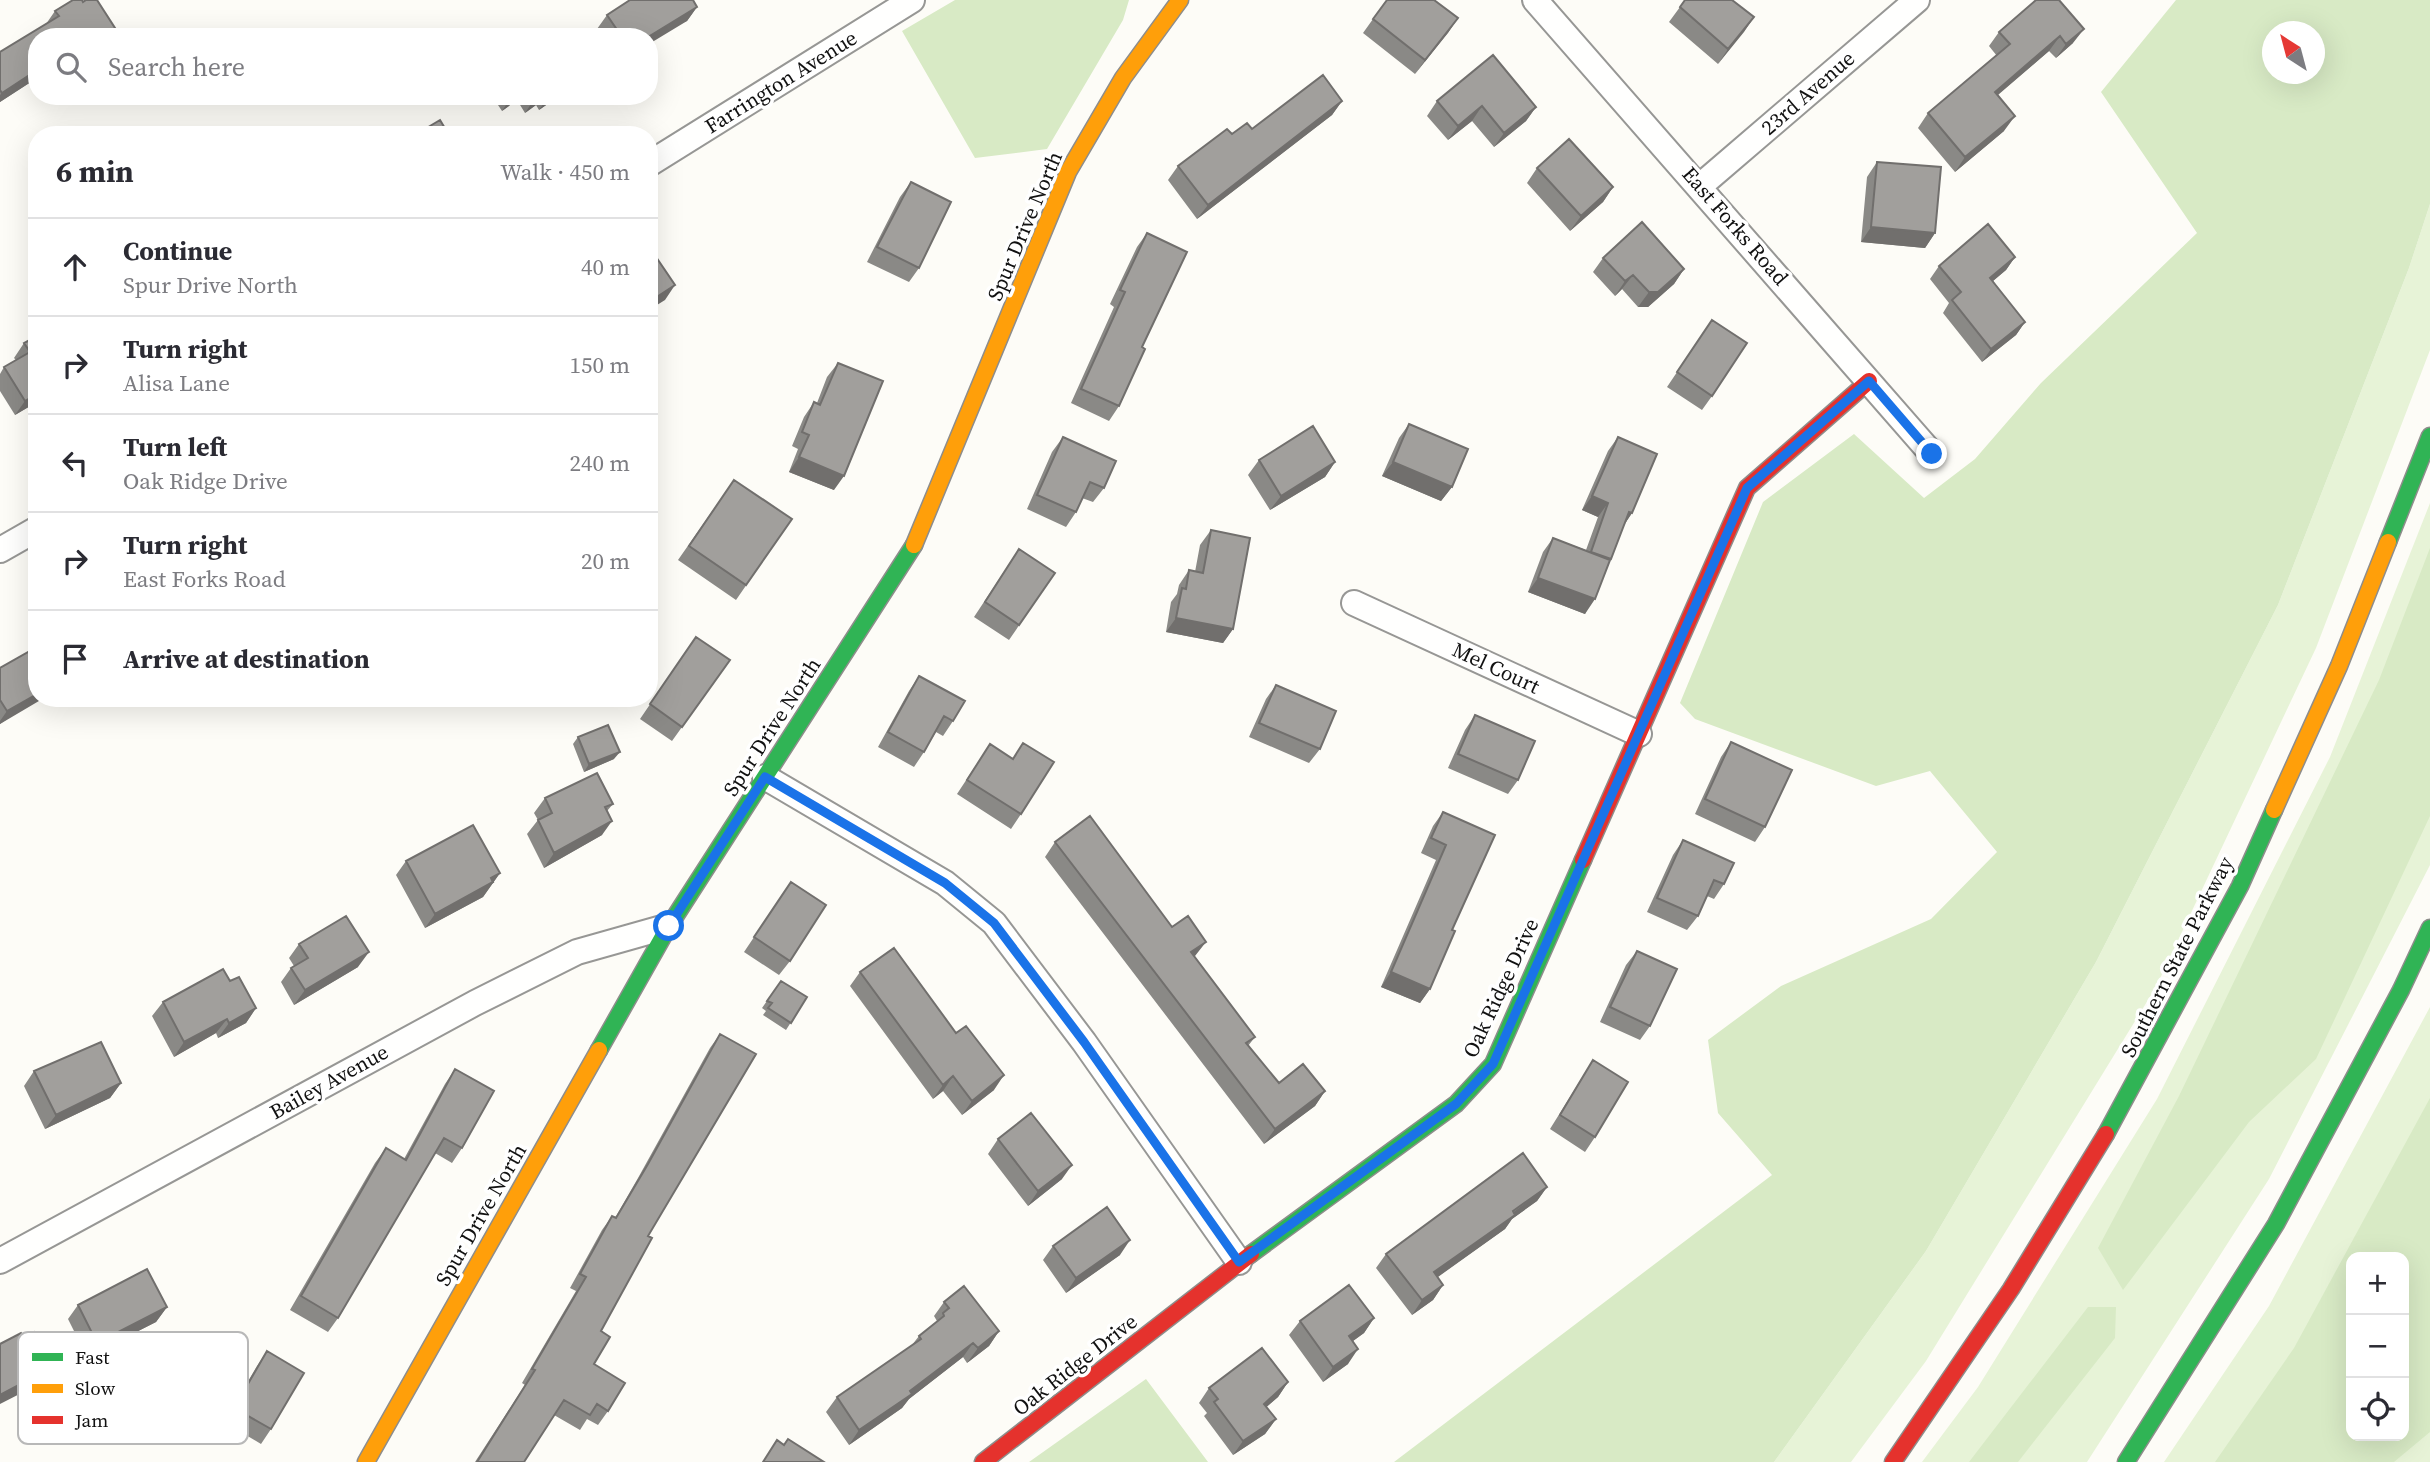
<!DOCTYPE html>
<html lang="en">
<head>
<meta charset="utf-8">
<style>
	body { margin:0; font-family:"Source Serif 4",serif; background:#f2f2f3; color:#2b2b33 }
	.controls { position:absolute; right:21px; bottom:21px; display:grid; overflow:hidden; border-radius:14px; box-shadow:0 7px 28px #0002 }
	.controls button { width:63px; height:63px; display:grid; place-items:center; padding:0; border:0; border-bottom:2px solid #e1e1e2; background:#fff; color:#2b2b33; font:35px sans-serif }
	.compass { position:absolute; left:2262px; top:21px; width:63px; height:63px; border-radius:50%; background:#fff; box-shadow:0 7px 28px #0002; rotate:324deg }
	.stop { position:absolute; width:21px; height:21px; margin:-16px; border:5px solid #1a73e8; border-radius:50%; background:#fff }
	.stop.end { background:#1a73e8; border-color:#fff; box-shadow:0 2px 7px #0008 }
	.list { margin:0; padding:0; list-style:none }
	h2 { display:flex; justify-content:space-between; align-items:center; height:91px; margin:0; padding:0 28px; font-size:30px }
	h2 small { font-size:23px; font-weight:400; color:#7c7c81 }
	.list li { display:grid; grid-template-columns:46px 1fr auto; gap:21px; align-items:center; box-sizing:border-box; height:98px; padding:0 28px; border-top:2px solid #e1e1e2 }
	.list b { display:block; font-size:26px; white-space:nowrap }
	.list p { margin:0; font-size:23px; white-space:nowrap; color:#7c7c81 }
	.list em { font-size:23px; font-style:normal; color:#7c7c81 }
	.icon { flex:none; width:38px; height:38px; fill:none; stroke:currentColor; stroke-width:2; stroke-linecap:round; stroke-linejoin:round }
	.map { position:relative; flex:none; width:2430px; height:1462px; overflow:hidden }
	.search { position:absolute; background:#fff; box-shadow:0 7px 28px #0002; left:28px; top:28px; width:630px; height:77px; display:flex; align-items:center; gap:18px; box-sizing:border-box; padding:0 24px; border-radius:28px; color:#7c7c81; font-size:26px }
	.panel { position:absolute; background:#fff; box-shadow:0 7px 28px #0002; left:28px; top:126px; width:630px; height:581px; border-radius:28px }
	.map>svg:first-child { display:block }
	.green { fill:#e7f3d7; fill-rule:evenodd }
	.forest { fill:#d8eac5; fill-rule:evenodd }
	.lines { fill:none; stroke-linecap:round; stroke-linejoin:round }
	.street-casing { stroke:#979795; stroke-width:28 }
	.fast-casing { stroke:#8e8d8b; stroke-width:19 }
	.slow-casing { stroke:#8e8d8b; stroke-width:19 }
	.jam-casing { stroke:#8e8d8b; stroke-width:19 }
	.street { stroke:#fffffe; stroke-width:24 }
	.fast { stroke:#30b455; stroke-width:16 }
	.slow { stroke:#ff9f0a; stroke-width:16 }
	.jam { stroke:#e5322d; stroke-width:16 }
	.wall { fill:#8a8986 }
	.shaded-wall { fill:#716f6d }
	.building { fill:#a19f9c; stroke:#716f6d; stroke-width:2 }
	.route { stroke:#1a73e8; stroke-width:9 }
	.labels { text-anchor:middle; stroke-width:7; stroke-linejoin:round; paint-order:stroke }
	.street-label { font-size:21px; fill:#111; stroke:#fff }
	.key { fill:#fff; stroke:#b8b8b8; stroke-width:2 }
	.key-label { font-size:19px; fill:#111 }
</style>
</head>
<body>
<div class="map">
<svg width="2430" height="1462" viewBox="0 0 2430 1462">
	<rect width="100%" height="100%" fill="#fdfcf7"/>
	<!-- green -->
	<path class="green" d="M2430,204V350L2316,648L2156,987L1926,1361L1851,1462H1774L1926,1251L2096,962L2278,605L2409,268Z
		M2430,503V865L2269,1179L2087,1462H1922L1978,1387L2157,1099L2330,757Z
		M2430,1007V1462H2164L2269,1306ZM2351,1257H2404V1436H2351Z"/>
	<!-- forest -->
	<path class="forest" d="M955,0H1129L1123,20L1047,149L975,158L902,31Z
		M2176,0H2430V204L2409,268L2278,605L2096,962L1926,1251L1774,1462H1394L1772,1175L1718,1113L1708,1040L1781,986L1931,919L1997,852L1930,771L1876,786L1695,719L1680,703L1763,502L1854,434L1924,498L1975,459L2041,383L2197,233L2101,92ZM2272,32H2314V74H2272Z
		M2430,548V816L2316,1059L2249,1122L2123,1290L2098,1248L2179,1096L2379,680Z
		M2430,1098V1432L2394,1462H2215L2294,1348ZM2351,1257H2404V1436H2351Z
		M2088,1307H2116L2115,1338L2018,1462H1969Z
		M1146,1379L1208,1462H1029Z"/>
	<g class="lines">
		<defs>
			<path id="street" d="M1535,0L1932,454
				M649,164L912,0
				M1700,186L1917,0
				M0,550L37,529
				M1354,603L1639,734
				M765,777L945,883L994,923L1084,1042L1239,1262
				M0,1261L475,1003L577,952L669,926"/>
			<path id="fast" d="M2388,542L2430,436
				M599,1050L669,926L914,545
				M2106,1134L2240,886L2274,810
				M1251,1254L1456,1104L1493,1064L1583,860
				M2126,1462L2276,1224L2401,990L2430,928"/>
			<path id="slow" d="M914,545L1068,172L1123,78L1180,0
				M2274,810L2339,666L2388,542
				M366,1462L599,1050"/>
			<path id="jam" d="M1583,860L1747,488L1869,381
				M983,1462L1251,1254
				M1893,1462L2011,1289L2106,1134"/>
		</defs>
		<!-- street casing -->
		<use href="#street" class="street-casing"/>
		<!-- fast casing -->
		<use href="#fast" class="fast-casing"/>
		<!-- slow casing -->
		<use href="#slow" class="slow-casing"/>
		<!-- jam casing -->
		<use href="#jam" class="jam-casing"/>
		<!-- street -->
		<use href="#street" class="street"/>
		<!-- fast -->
		<use href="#fast" class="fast"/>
		<!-- slow -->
		<use href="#slow" class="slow"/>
		<!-- jam -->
		<use href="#jam" class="jam"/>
	</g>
	<!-- wall -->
	<path class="wall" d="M2036,0L2073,43L2056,58L2049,51L1997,95L2004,131L1955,172L1918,128L1928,113L1997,56L1989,46L1999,32Z
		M697,7L687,21L649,37H602L597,29L607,15Z
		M1680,7L1754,17L1718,64L1669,22Z
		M55,11L115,28L108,37H37V78L0,102V52L46,24Z
		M1458,18L1415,74L1363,33L1373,19Z
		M492,96H559L539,110L536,105L525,113L517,100L502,111Z
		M1342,101L1332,115L1197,219L1168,180L1178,166L1232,134Z
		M1437,101L1536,107L1526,121L1494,147L1472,121L1448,140L1427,116Z
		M1877,162L1935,233L1925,248L1861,242L1867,177Z
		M1537,168L1613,187L1603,202L1570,231L1527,183Z
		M911,182L919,268L909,282L867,262L900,197Z
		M1147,233L1142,347L1119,406L1109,421L1071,403L1114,307L1110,304L1137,247Z
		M2015,257L2006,270L1993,281L2025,322L2016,335L1982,362L1943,313L1949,303L1930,279L1939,266Z
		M1603,258L1684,269L1674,284L1648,307H1638L1622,289L1615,296L1593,272Z
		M1702,335L1712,396L1702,410L1667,387Z
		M37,336V402L15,415L0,391V374L4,367L16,360L14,358L24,343Z
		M838,363L834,490L789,472L798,449L792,446L804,417L814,402L817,403L827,377Z
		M1409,424L1452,487L1441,501L1382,476L1399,438Z
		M1063,437L1104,488L1093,502L1082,498L1076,512L1066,527L1027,509L1052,452Z
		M1618,437L1632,513L1624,525L1585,614L1528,592L1543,552L1553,538L1586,550L1598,517L1582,510L1608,451Z
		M1259,460L1335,462L1325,477L1270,510L1248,475Z
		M734,480L792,519L736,600L678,560Z
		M1211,530L1233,629L1223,643L1166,632L1171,602L1177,594L1179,585L1189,570L1195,572L1200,545Z
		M1019,549L1055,573L1009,640L974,617Z
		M696,637L730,660L672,741L640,719Z
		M0,668L37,698L0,724Z
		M919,676L953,721L943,736L936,732L924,752L914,767L878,747L909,691Z
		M1276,685L1320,749L1309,763L1249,737L1266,699Z
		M1475,715L1518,780L1508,794L1448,768L1465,730Z
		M578,737L614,759L584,772L573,744Z
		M1731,742L1765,827L1755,842L1695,814L1721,757Z
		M990,744L1021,814L1011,829L957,794Z
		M545,798L613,804L607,811L602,835L544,868L527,834L538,820L534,813Z
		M1443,812L1452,930L1430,989L1420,1003L1381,987L1436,860L1421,853L1433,826Z
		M1683,840L1724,884L1714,899L1707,896L1698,916L1687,930L1647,912L1673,855Z
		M1055,842L1195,957L1255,1037L1248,1046L1279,1083L1325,1091L1315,1106L1264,1144L1045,857Z
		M406,861L500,873L483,897L425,928L396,875Z
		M791,882L790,961L779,975L744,952Z
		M299,944L358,967L294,1005L281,982L291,968L294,966L289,958Z
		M1637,951L1650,1026L1640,1040L1600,1022L1626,965Z
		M860,972L994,1090L962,1115L943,1091L933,1099L850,986Z
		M781,981L807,997L786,1030L763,1015L766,1011L762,1008Z
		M163,1002L256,1008L246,1023L218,1038L216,1033L174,1057L152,1016Z
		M720,1034L648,1236L601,1331L594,1364L608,1411L598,1425L587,1419L580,1430L554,1415L524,1462H475L525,1385L522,1383L576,1291L570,1288L602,1230L612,1216L615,1218L638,1178L710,1048Z
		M1593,1060L1595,1137L1585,1152L1550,1129Z
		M455,1069L462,1148L452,1163L435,1153L338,1318L328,1332L290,1310L375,1163L386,1148L404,1159L445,1084Z
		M34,1071L121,1083L110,1098L45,1129L24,1086Z
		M998,1139L1062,1179L1028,1206L988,1154Z
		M1547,1187L1537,1201L1512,1219L1505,1229L1437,1277L1443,1285L1433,1300L1412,1315L1376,1268L1386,1254Z
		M1053,1246L1120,1255L1066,1293L1043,1260Z
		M944,1302L999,1331L989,1346L967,1363L963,1357L909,1399L902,1408L849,1445L826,1412L837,1397L912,1345L919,1336L937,1321L934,1316Z
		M78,1305L167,1307L156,1322L87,1357L68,1319Z
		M1374,1318L1364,1333L1353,1341L1348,1364L1323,1382L1289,1335L1300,1321Z
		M267,1351L271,1429L261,1444L224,1422L257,1366Z
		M1288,1382L1278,1397L1266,1407L1276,1419L1265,1434L1233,1455L1204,1416L1207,1413L1199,1403L1209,1388Z"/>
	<!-- shaded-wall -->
	<path class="shaded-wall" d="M697,7L687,21L649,44V37H648Z
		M1754,17L1744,32L1718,64L1728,49Z
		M1458,18L1448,33L1415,74L1425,60Z
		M115,28L108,37H100Z
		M2084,29L2073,43L2056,58L2066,44Z
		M2060,36L2049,51L1984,107L1995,92Z
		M37,70V78L0,102V95L2,93Z
		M512,96H519L517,100L502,111Z
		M538,96H542L536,105L525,113L535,98Z
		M549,96H559L539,110Z
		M1342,101L1332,115L1197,219L1208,205Z
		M1482,106L1472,121L1448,140L1458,126Z
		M1536,107L1526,121L1494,147L1504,133Z
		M2015,116L2004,131L1955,172L1965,157Z
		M1613,187L1603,202L1570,231L1581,216Z
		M1871,227L1935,233L1925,248L1861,242Z
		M2015,257L2006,270L1981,291L1990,278Z
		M1684,269L1674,284L1648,307H1638L1649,292Z
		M1633,275L1622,289L1615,296L1625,281Z
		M675,285L665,300L649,310V302Z
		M2025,322L2016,335L1982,362L1991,349Z
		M37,394V402L15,415L25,401Z
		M799,457L844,476L834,490L789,472Z
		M1335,462L1325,477L1270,510L1281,496Z
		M1393,462L1452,487L1441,501L1382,476Z
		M1592,496L1608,503L1598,517L1582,510Z
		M1629,512L1632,513L1622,528Z
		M1538,578L1595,599L1585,614L1528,592Z
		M1176,618L1233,629L1223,643L1166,632Z
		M37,694V698H44L0,724V721L7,711Z
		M620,752L614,759L584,772L589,764Z
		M612,821L602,835L544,868L554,853Z
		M500,873L483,897L425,928L435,914Z
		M1206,942L1195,956L1181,967L1191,952Z
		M369,952L358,967L294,1005L305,990Z
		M1391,972L1430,989L1420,1003L1381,987Z
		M256,1008L246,1023L218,1038L229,1023Z
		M227,1019L216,1033L174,1057L184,1042Z
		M1004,1075L994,1090L962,1115L972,1101Z
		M953,1076L943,1091L933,1099L943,1085Z
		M121,1083L110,1098L45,1129L56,1115Z
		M1325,1091L1315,1106L1264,1144L1275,1129Z
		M1072,1165L1062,1179L1028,1206L1038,1191Z
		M1547,1187L1537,1201L1512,1219L1505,1229L1424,1287L1434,1272Z
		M1130,1240L1120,1255L1066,1293L1076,1278Z
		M1443,1285L1433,1300L1412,1315L1422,1300Z
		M167,1307L156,1322L87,1357L97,1343Z
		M1374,1318L1364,1333L1339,1351L1349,1336Z
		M999,1331L989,1346L967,1363L978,1348Z
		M973,1343L963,1357L909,1399L902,1408L849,1445L859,1430Z
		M1358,1349L1348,1364L1323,1382L1333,1367Z
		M53,1367L43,1382L0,1404V1395Z
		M1288,1382L1278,1397L1253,1419L1264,1404Z
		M1276,1419L1265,1434L1233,1455L1243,1441Z"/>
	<!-- building -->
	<path class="building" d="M73,0H82L83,2L86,0H97L115,28L100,37H37V70L2,93L0,90V52L59,16L55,11Z
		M630,0H693L697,7L648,37H622L607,15Z
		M1387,0H1434L1458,18L1425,60L1373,19Z
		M1685,0H1732L1754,17L1728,49L1680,7Z
		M2036,0H2059L2084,29L2066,44L2060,36L1995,92L2015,116L1965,157L1928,113L2010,44L1999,32Z
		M1493,55L1536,107L1504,133L1482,106L1458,126L1437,101Z
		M1323,75L1342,101L1208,205L1178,166L1227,129L1232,134L1247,123L1252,129Z
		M440,120L449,135H415Z
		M1569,139L1613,187L1581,216L1537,168Z
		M1877,162L1941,167L1935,233L1871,227Z
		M911,182L951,202L919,268L877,247Z
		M1642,222L1684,269L1658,292H1649L1633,275L1625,281L1603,258Z
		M1988,224L2015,257L1990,278L2025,322L1991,349L1952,300L1961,292L1939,266Z
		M1147,233L1187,252L1142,347L1145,349L1119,406L1081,389L1125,292L1120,290Z
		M654,254L675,285L649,302V257Z
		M1712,320L1747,343L1712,396L1677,372Z
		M37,336V394L25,401L4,367L30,352L24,343Z
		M838,363L883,381L844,476L799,457L809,435L802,432L814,402L820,405Z
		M1409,424L1468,449L1452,487L1393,462Z
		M1313,426L1335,462L1281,496L1259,460Z
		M1063,437L1116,461L1104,488L1090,482L1076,512L1037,495Z
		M1618,437L1657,454L1632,513L1629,512L1611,559L1591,552L1608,503L1592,496Z
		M734,480L792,519L746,585L689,546Z
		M1211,530L1250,538L1233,629L1176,618L1182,588L1186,589L1189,570L1203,573Z
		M1553,538L1610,560L1595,599L1538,578Z
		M1019,549L1055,573L1019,625L985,602Z
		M696,637L730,660L682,727L650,704Z
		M37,647V694L7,711L0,700V668Z
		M919,676L965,701L953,721L944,716L924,752L888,732Z
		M1276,685L1336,711L1320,749L1259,723Z
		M1475,715L1535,741L1518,780L1458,754Z
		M608,725L620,752L589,764L578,737Z
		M1731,742L1792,770L1765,827L1705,799Z
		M1023,743L1054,762L1021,814L967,780L990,744L1013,759Z
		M597,773L613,804L605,807L612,821L554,853L538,820L552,813L545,798Z
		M1443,812L1495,835L1452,930L1455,931L1430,989L1391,972L1446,845L1431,838Z
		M1090,816L1172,927L1188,916L1206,942L1191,952L1255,1037L1246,1043L1279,1083L1303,1064L1325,1091L1275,1129L1055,842Z
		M473,825L500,873L491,878L493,882L435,914L406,861Z
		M1683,840L1734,863L1724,884L1714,880L1698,916L1657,898Z
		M791,882L826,905L790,961L754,937Z
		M346,916L369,952L305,990L291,968L308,958L299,944Z
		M894,948L956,1033L966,1026L1004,1075L972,1101L953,1076L943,1085L860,972Z
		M1637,951L1677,969L1650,1026L1610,1007Z
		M223,969L230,981L239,977L256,1008L229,1023L227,1019L184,1042L163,1002Z
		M781,981L807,997L791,1023L768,1008L772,1003L767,1001Z
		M720,1034L756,1054L648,1236L652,1238L601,1331L610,1337L594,1364L625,1383L608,1411L597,1404L590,1415L564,1400L524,1462H477L535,1370L532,1369L586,1277L580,1274L612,1216L616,1218L648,1164Z
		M101,1042L121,1083L56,1115L34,1071Z
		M1593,1060L1628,1082L1595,1137L1560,1115Z
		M455,1069L494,1091L462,1148L444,1138L338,1318L301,1296L386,1148L406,1160Z
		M1031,1113L1072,1165L1038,1191L998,1139Z
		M1523,1153L1547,1187L1513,1211L1515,1215L1434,1272L1443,1285L1422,1300L1386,1254Z
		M1107,1207L1130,1240L1076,1278L1053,1246Z
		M147,1269L167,1307L97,1343L78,1305Z
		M1349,1285L1374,1318L1349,1336L1358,1349L1333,1367L1300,1321Z
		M964,1286L999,1331L978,1348L973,1343L910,1391L912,1394L859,1430L837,1397L921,1339L919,1336L944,1316L943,1313L949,1308L944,1302Z
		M34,1332L53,1367L0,1395V1344L21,1333L24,1337Z
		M1262,1348L1288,1382L1264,1404L1276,1419L1243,1441L1214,1402L1218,1399L1209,1388Z
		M267,1351L304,1373L271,1429L234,1408Z
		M788,1439L824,1462H763L777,1440L784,1445Z"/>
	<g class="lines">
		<!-- route -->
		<path class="route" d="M669,926L765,777L945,883L994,923L1084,1042L1239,1262L1456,1104L1493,1064L1747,488L1869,381L1932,454"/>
	</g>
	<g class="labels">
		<!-- street labels -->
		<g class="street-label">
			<text transform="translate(781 82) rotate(-32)" y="7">Farrington Avenue</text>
			<text transform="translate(1808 93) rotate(-41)" y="7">23rd Avenue</text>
			<text transform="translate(1025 226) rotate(-67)" y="7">Spur Drive North</text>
			<text transform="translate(1735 226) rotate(49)" y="7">East Forks Road</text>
			<text transform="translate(1496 668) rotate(25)" y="7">Mel Court</text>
			<text transform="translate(772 727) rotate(-57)" y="7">Spur Drive North</text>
			<text transform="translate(2177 957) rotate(-63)" y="7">Southern State Parkway</text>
			<text transform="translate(1501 988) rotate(-65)" y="7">Oak Ridge Drive</text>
			<text transform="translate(329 1082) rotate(-29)" y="7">Bailey Avenue</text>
			<text transform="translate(481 1215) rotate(-60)" y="7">Spur Drive North</text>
			<text transform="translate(1075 1365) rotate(-38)" y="7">Oak Ridge Drive</text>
		</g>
	</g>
	<!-- legend -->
	<rect x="18" y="1332" width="230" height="112" rx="10" class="key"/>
	<rect x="32" y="1353" width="31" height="8" fill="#30b455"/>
	<rect x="32" y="1384" width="31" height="9" fill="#ff9f0a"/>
	<rect x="32" y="1416" width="31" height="8" fill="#e5322d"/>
	<g class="key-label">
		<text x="75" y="1364">Fast</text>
		<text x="75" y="1395">Slow</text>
		<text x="75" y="1427">Jam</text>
	</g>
</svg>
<div class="controls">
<button>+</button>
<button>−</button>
<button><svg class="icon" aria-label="locate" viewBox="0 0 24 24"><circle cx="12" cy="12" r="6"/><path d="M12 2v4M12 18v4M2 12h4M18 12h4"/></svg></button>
</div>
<svg class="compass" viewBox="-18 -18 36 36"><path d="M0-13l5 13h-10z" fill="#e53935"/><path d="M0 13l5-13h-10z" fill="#7c7c81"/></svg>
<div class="stop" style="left:669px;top:926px"></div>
<div class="stop end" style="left:1932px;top:454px"></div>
<div class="search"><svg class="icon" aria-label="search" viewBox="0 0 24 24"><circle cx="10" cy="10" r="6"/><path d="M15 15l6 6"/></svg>Search here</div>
<section class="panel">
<h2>6 min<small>Walk · 450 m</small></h2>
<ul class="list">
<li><svg class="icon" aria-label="ahead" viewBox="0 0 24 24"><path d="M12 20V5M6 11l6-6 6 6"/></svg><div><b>Continue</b><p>Spur Drive North</p></div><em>40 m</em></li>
<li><svg class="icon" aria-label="right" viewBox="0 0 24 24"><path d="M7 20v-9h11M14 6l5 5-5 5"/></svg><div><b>Turn right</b><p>Alisa Lane</p></div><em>150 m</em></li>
<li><svg class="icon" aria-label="left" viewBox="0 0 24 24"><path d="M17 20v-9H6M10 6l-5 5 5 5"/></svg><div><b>Turn left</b><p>Oak Ridge Drive</p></div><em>240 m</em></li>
<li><svg class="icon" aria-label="right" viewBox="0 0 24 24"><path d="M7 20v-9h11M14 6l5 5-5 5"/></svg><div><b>Turn right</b><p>East Forks Road</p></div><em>20 m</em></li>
<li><svg class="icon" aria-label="arrive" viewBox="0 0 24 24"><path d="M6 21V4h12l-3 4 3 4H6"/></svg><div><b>Arrive at destination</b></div></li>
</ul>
</section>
</div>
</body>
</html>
